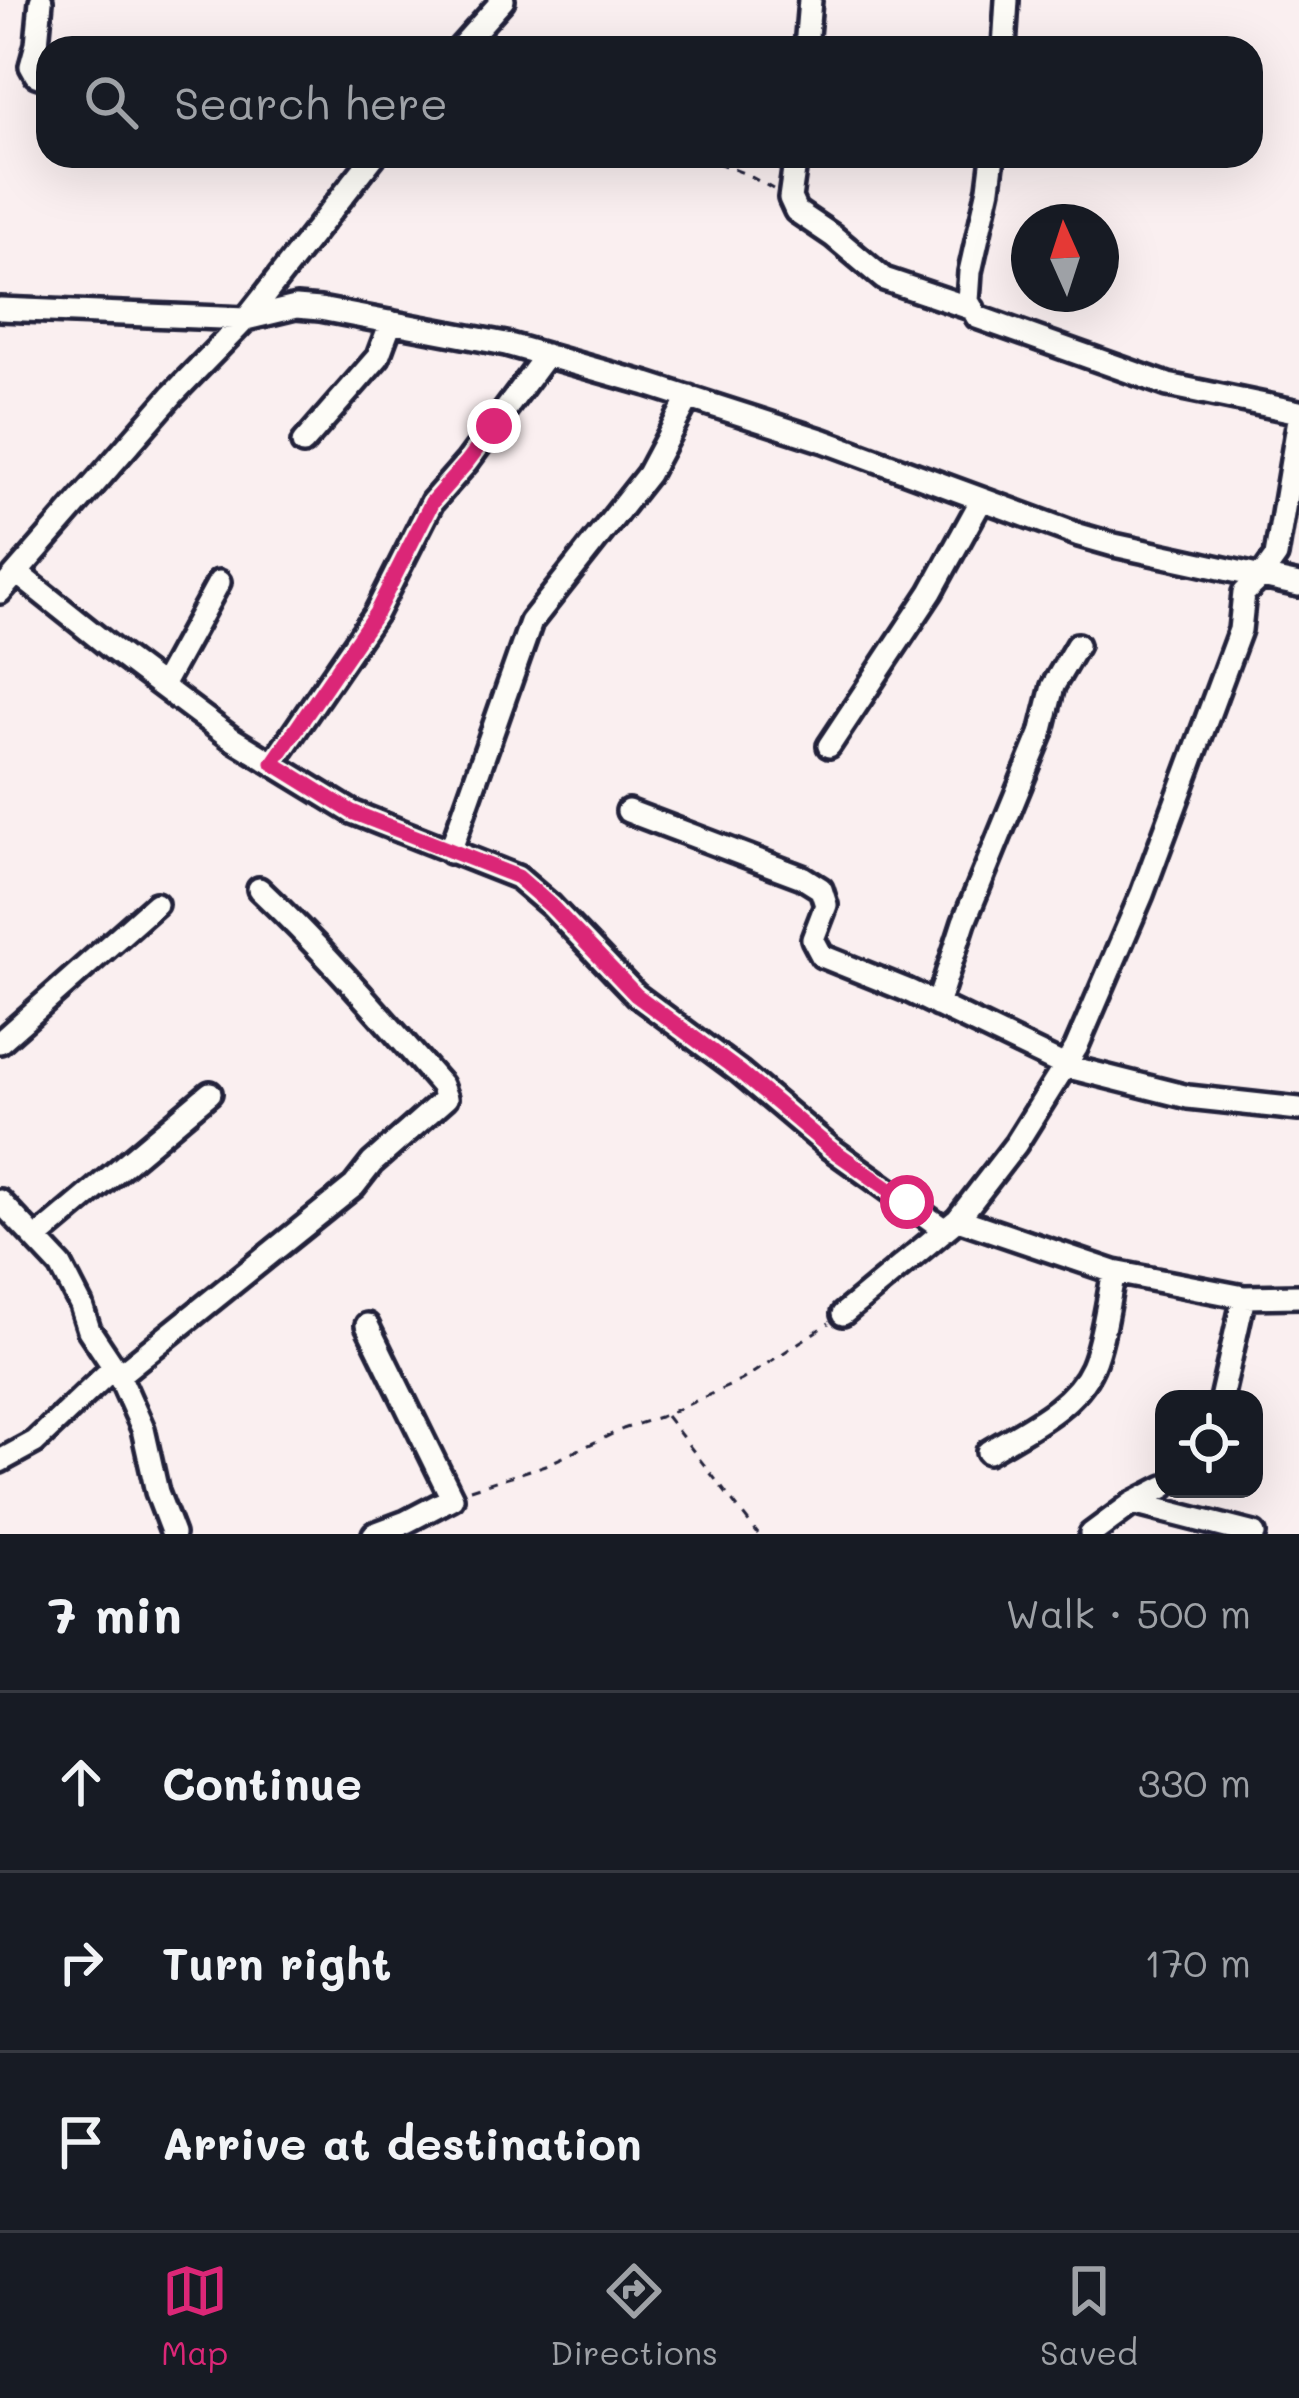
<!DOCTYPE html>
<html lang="en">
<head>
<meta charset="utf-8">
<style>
	body { margin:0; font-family:Mali,sans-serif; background:#20242c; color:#f1f3f6 }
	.controls { position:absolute; right:36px; bottom:36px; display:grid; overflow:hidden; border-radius:24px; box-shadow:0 12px 48px #0002 }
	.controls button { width:108px; height:108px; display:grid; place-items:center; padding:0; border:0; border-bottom:3px solid #363941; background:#171b24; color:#f1f3f6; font:60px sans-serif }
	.compass { position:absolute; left:1011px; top:204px; width:108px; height:108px; border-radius:50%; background:#171b24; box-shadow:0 12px 48px #0002; rotate:357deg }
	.stop { position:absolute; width:36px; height:36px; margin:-27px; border:9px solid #db2777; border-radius:50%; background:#fff }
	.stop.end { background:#db2777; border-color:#fff; box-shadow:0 3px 12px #0008 }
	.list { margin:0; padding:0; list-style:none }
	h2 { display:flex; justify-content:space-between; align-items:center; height:156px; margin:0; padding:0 48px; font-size:51px }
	h2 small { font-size:39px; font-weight:400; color:#9ea1a6 }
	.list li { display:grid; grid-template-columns:78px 1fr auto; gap:36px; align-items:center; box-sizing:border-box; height:180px; padding:0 48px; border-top:3px solid #363941 }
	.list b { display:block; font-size:45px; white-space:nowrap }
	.list em { font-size:39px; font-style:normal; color:#9ea1a6 }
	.icon { flex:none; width:66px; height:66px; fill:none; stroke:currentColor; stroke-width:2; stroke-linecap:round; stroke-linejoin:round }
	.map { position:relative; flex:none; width:1299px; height:1534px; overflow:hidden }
	.search { position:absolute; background:#171b24; box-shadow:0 12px 48px #0002; left:36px; right:36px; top:36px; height:132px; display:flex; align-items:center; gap:30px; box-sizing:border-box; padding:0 42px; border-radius:36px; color:#9ea1a6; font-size:45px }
	.sheet { height:696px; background:#171b24 }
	nav { display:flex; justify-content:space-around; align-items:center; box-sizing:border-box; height:168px; border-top:3px solid #363941; background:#171b24; font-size:33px; color:#9ea1a6 }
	nav a { display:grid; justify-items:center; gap:6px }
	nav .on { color:#db2777 }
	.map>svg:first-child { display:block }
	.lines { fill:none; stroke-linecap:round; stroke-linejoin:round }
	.minor-casing { stroke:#22223b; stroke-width:30 }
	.path { stroke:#22223b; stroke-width:3; stroke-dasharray:9 9; stroke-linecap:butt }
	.minor { stroke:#fdfcf7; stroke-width:21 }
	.route { stroke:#db2777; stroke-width:15 }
</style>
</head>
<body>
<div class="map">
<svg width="1299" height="1534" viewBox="0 0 1299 1534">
	<rect width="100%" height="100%" fill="#faeff0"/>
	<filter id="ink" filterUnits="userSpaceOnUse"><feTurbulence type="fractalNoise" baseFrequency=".00833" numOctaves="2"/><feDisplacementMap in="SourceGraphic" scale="24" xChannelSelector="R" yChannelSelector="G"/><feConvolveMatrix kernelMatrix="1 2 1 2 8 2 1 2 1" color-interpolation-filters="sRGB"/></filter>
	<g filter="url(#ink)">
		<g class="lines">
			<defs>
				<path id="minor" d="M41,1L37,44L31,66L36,75L48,79
					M460,48L503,0
					M806,48L810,0
					M1004,48L1007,0
					M796,156L790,198L796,211L833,236L884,279L973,309
					M993,156L989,188L970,272L968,301L977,317L1168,385L1299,412
					M0,309L246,319L296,307L320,309L506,344L647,384L824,441L1079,535L1114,545L1299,585
					M303,443L378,357L391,322
					M17,573L111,648L231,738L352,812L517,877L551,906L636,995L740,1072L830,1148L945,1230
					M0,592L173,394L246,319L374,156
					M162,686L219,582
					M829,746L931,592L981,501
					M273,763L376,613L432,502L467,462L546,355
					M628,811L802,877L821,889L826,905L813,939L822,956L909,991L1065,1066L1188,1097L1299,1109
					M450,852L531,622L648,474L689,397
					M937,1005L964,922L1041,734L1053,686L1077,645
					M0,1042L156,904
					M0,1201L61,1266L81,1305L89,1330L119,1375L143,1429L157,1492L173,1534
					M958,1219L1114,1272L1244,1297L1299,1296
					M36,1239L210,1093
					M843,1314L958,1219L1016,1144L1076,1048L1142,894L1240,630L1244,593L1261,577L1276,556L1299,419
					M367,1325L452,1498L406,1522L374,1534
					M119,1375L354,1186L372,1163L446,1098L441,1085C382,1018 324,950 259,889
					M1221,1399L1244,1297
					M988,1452C1024,1430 1074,1408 1092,1367C1103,1342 1108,1300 1114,1272
					M0,1461L35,1442L113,1368
					M1133,1503L1254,1534
					M1091,1534L1133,1503L1164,1487"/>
			</defs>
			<!-- minor casing -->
			<use href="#minor" class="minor-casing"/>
			<!-- path -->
			<path class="path" d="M700,156L746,174L773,189
				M666,1416L758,1534
				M470,1489L546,1465L623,1429L665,1415L742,1380L829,1323"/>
			<!-- minor -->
			<use href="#minor" class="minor"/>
		</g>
	</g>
	<g class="lines" filter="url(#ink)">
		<!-- route -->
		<path class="route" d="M494,426L467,462L432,502L376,613L273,763L352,812L518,877L551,906L636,995L740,1072L830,1148L907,1202"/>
	</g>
</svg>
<div class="controls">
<button><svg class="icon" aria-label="locate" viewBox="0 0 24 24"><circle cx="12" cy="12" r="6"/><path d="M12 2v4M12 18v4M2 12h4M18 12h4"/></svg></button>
</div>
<svg class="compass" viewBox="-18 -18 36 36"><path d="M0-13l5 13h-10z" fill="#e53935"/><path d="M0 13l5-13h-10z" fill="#9ea1a6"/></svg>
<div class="stop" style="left:907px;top:1202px"></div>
<div class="stop end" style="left:494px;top:426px"></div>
<div class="search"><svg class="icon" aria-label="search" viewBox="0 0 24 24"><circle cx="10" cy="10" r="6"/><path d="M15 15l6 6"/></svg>Search here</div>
</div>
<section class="sheet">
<h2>7 min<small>Walk · 500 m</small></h2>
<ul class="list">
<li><svg class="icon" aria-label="ahead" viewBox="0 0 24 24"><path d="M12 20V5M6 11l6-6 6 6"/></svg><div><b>Continue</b></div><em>330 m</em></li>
<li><svg class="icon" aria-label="right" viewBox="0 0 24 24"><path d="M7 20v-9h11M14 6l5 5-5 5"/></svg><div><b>Turn right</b></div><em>170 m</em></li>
<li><svg class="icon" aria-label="arrive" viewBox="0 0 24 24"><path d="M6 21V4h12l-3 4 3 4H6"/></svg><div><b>Arrive at destination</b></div></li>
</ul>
</section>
<nav>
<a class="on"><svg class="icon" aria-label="map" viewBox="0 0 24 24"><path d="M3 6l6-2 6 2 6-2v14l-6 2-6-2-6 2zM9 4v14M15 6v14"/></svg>Map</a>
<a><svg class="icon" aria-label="directions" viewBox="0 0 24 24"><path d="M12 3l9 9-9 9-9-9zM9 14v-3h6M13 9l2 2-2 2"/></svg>Directions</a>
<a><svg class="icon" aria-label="saved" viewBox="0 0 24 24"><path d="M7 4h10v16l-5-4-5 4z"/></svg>Saved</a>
</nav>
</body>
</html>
